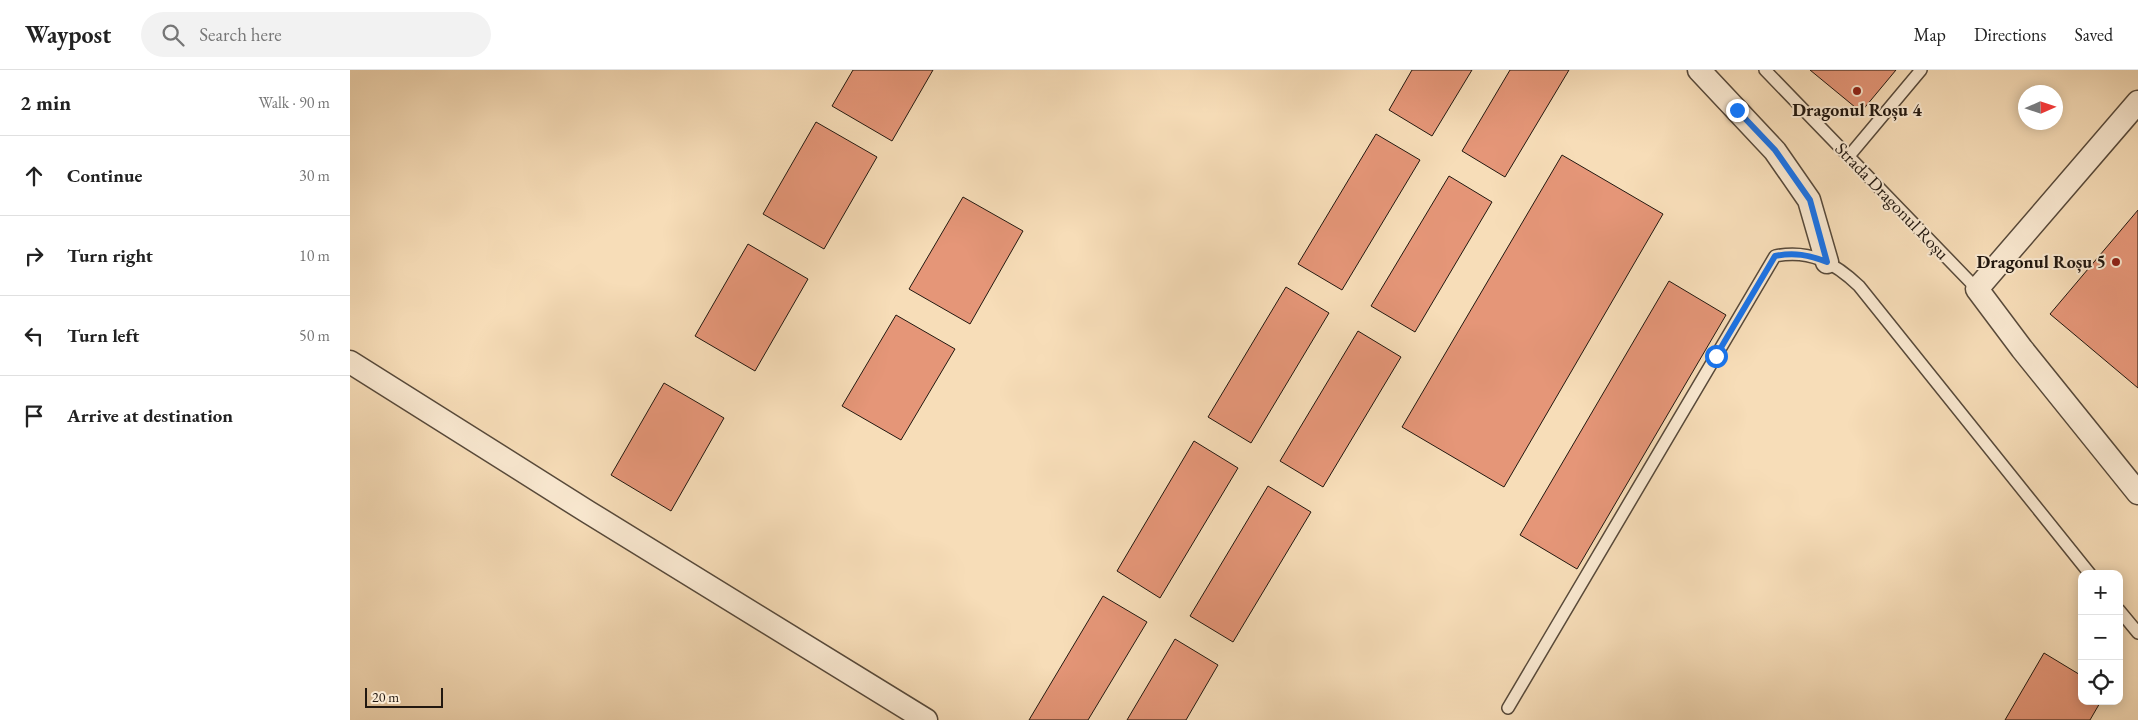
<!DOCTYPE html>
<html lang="en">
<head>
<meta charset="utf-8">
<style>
	body { margin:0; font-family:"EB Garamond",serif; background:#f2f2f2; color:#222 }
	.controls { position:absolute; right:15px; bottom:15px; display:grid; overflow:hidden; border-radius:10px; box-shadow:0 2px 12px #0003 }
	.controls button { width:45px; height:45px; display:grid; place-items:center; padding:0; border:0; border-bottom:1px solid #e0e0e0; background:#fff; color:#222; font:25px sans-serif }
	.compass { position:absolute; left:1668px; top:15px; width:45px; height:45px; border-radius:50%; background:#fff; box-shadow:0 2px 12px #0003; rotate:87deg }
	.scale { position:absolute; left:15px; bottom:12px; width:78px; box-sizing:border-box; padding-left:5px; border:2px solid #221810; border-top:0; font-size:14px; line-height:18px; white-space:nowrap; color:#221810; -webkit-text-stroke:4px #fae9d1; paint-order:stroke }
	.stop { position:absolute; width:15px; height:15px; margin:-11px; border:4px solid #1a73e8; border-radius:50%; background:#fff }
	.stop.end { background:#1a73e8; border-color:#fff; box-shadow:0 1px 5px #0008 }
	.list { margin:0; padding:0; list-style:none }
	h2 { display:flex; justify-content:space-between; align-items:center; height:65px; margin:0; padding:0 20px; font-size:21px }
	h2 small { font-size:16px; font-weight:400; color:#767676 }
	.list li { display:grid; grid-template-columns:32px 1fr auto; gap:15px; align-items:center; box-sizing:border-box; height:80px; padding:0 20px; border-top:1px solid #e0e0e0 }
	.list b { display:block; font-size:19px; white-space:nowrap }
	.list em { font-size:16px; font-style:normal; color:#767676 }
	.icon { flex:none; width:28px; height:28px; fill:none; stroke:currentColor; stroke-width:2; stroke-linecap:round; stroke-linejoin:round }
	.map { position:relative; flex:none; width:1788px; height:650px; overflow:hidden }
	header { display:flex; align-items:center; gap:30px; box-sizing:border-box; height:70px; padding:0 25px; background:#fff; border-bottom:1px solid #e0e0e0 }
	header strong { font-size:24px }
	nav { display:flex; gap:28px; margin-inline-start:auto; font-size:18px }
	.search { width:350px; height:45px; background:#f2f2f2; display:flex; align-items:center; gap:12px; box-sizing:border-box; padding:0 18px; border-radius:28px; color:#767676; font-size:19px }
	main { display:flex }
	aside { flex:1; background:#fff }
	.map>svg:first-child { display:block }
	.building { fill:#e59678; stroke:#221810 }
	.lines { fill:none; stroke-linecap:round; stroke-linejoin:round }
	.lane-casing { stroke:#57493a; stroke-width:14 }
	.street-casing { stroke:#57493a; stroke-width:25 }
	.lane { stroke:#fae9d1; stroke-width:11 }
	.street { stroke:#fae9d1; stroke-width:22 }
	.route { stroke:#1a73e8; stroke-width:6 }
	.poi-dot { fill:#8f2418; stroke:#fae9d1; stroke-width:2 }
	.labels { text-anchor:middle; stroke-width:4; stroke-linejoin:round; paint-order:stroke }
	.poi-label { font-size:18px; font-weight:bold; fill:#221810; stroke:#fae9d1 }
	.street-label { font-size:18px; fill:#221810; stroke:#fae9d1 }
</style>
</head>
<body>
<header>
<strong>Waypost</strong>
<div class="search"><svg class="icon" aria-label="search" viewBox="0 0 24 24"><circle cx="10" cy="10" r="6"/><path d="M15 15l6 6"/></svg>Search here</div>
<nav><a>Map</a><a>Directions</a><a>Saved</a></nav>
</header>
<main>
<aside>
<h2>2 min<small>Walk · 90 m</small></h2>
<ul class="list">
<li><svg class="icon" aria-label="ahead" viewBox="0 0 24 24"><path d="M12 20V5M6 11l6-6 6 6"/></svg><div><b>Continue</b></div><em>30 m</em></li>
<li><svg class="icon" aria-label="right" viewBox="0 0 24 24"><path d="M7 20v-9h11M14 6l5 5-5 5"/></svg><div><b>Turn right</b></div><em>10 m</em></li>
<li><svg class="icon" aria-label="left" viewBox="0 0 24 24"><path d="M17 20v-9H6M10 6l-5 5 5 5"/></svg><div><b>Turn left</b></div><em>50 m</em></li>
<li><svg class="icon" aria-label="arrive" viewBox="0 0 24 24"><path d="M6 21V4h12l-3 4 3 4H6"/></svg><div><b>Arrive at destination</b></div></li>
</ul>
</aside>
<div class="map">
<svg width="1788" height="650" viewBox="0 0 1788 650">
	<rect width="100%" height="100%" fill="#f7ddb8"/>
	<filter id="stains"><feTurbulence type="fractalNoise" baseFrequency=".004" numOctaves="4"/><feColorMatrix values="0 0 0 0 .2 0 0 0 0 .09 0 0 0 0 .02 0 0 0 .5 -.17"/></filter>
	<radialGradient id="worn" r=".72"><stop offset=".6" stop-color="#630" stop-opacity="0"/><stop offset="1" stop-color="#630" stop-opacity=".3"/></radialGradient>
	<!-- building -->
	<path class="building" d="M503,0H583L542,71L482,36Z
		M1062,0H1122L1082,66L1039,40Z
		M1160,0H1219L1155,107L1112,81Z
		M1460,0H1546L1511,42Z
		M466,52L527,87L474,179L413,144Z
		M1026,64L1070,90L992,220L948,194Z
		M1212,85L1313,144L1154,417L1052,357Z
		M1099,106L1142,132L1065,262L1021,236Z
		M613,127L673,161L620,254L559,219Z
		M1788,140V318L1700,244Z
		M398,174L458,209L405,301L345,266Z
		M1319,211L1376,245L1227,499L1170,465Z
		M936,217L979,243L901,373L858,347Z
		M546,245L605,279L551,370L492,336Z
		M1008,261L1051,287L973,417L930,391Z
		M314,313L374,348L321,441L261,405Z
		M844,371L888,398L810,528L767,501Z
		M918,416L961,442L883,572L840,546Z
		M753,526L797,552L738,650H679Z
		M825,569L868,595L836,650H777Z
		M1694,583L1732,606V631H1751L1740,650H1655Z"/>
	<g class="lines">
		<defs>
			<path id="lane" d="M1415,0L1627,219
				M1499,86L1571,0
				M1769,540L1788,563
				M1158,638L1425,186C1460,179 1485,193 1509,216L1740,504"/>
			<path id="street" d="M1349,0L1425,81L1459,130L1477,192
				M1788,32L1627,219L1672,279L1788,423
				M0,292L238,442L576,650"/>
		</defs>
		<!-- lane casing -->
		<use href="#lane" class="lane-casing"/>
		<!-- street casing -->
		<use href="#street" class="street-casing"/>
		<!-- lane -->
		<use href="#lane" class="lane"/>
		<!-- street -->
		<use href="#street" class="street"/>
	</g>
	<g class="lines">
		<!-- route -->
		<path class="route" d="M1366,286L1425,186C1444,182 1459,185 1477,192L1460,130L1425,80L1387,40"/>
	</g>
	<!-- markers -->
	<g class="poi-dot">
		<circle cx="1507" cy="21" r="5"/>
		<circle cx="1766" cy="192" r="5"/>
	</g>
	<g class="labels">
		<!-- poi labels -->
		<g class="poi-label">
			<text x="1507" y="46">Dragonul Roșu 4</text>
			<text x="1756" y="198" text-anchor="end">Dragonul Roșu 5</text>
		</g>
		<!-- street labels -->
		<g class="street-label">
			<text transform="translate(1542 131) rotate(46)" y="6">Strada Dragonul Roșu</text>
		</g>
	</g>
	<rect width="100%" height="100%" filter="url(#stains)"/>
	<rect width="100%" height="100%" fill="url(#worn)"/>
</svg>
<div class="controls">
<button>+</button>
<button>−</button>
<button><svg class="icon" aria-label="locate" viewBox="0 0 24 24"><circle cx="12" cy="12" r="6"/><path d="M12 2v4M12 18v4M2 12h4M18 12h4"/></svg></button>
</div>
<svg class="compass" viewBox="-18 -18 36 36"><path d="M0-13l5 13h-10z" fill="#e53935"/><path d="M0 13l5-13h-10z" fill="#767676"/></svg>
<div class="scale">20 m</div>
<div class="stop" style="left:1366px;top:286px"></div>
<div class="stop end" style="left:1387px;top:40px"></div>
</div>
</main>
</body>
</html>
